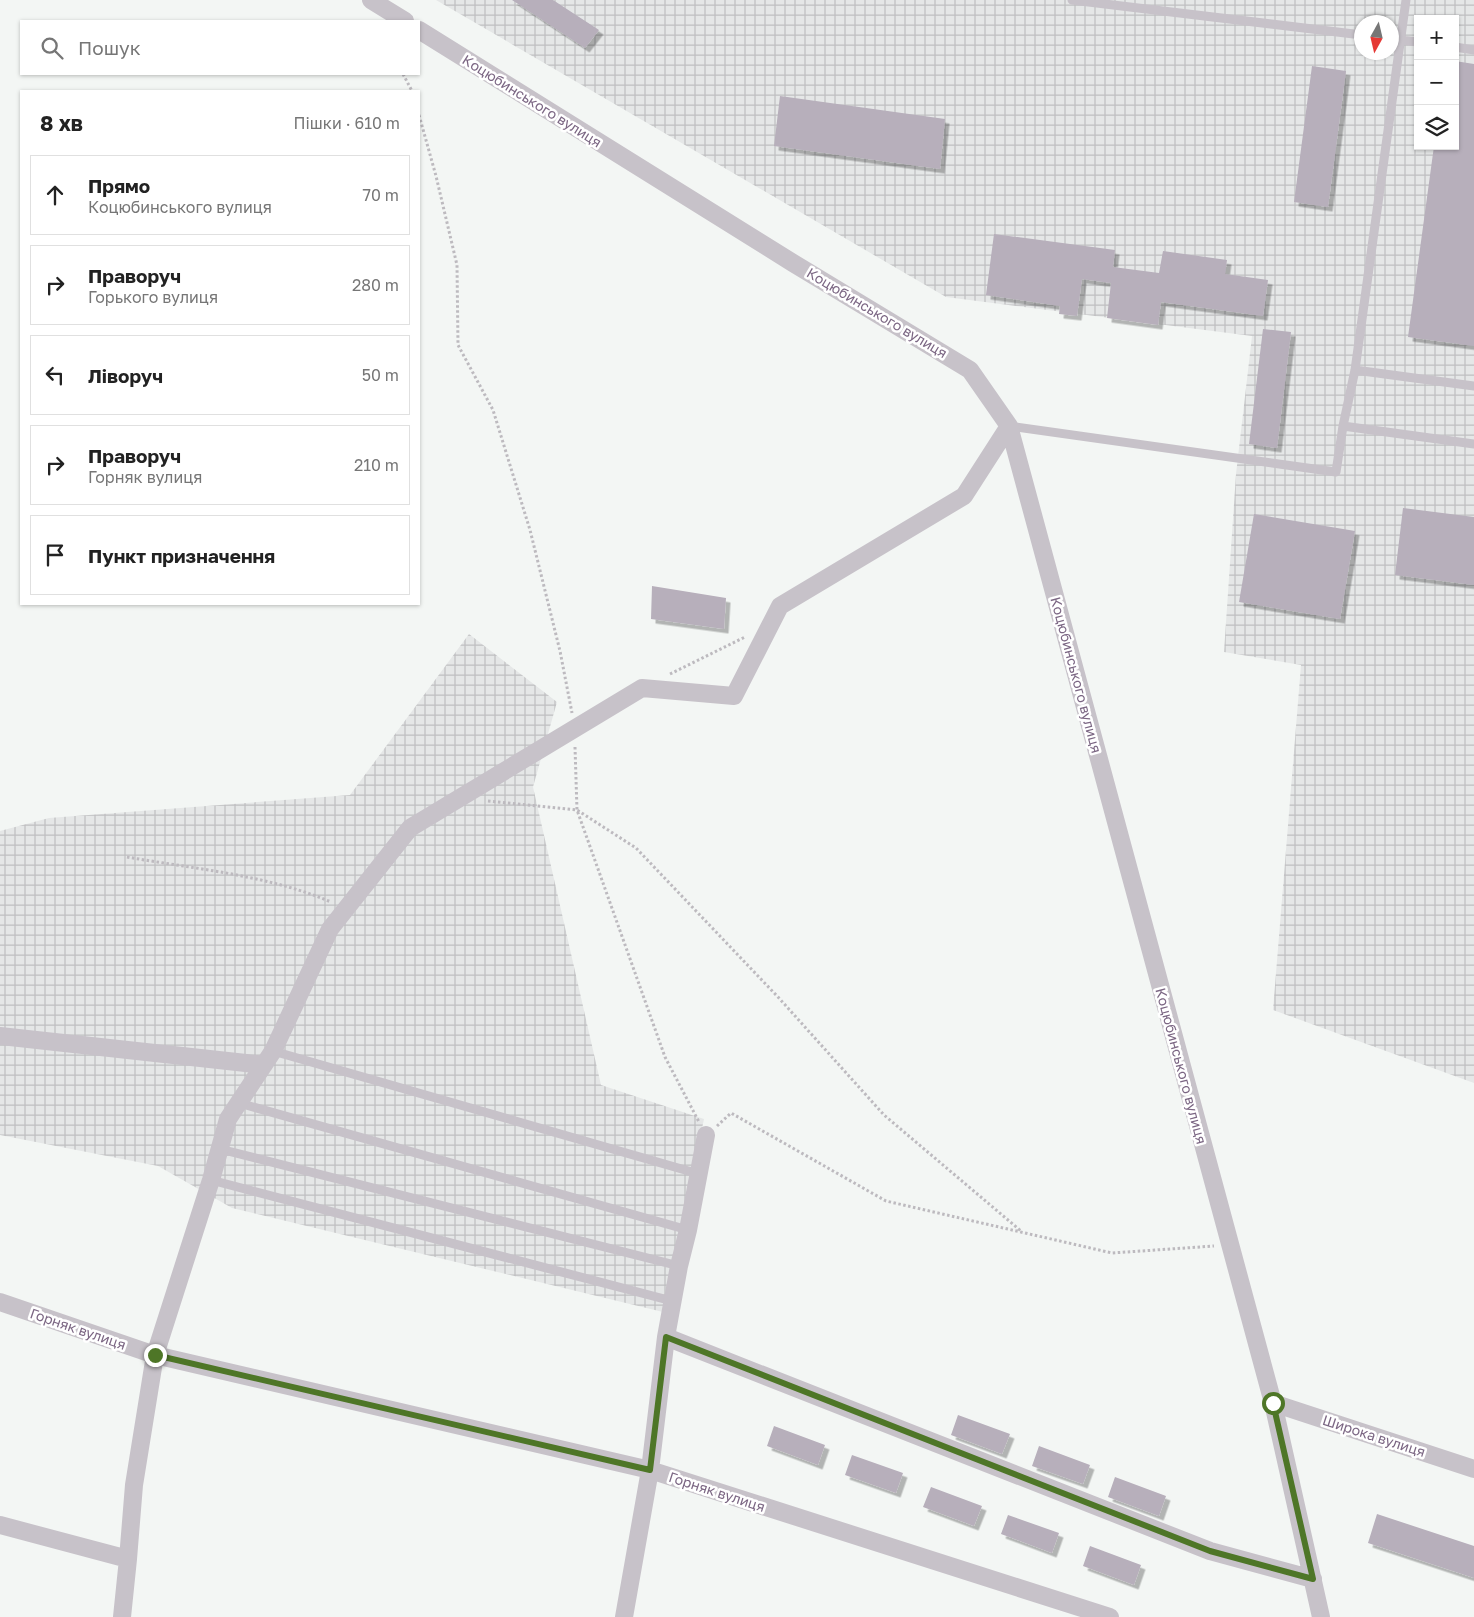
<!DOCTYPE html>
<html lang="uk">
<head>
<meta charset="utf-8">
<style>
	body { margin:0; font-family:"Golos Text",sans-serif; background:#f2f2f2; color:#222 }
	.controls { position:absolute; right:15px; top:15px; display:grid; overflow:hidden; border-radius:0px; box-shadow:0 1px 4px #0004 }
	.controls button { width:45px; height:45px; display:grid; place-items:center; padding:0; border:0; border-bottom:1px solid #e0e0e0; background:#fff; color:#222; font:25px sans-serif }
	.compass { position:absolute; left:1354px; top:15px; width:45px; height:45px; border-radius:50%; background:#fff; box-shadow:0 1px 4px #0004; rotate:188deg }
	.stop { position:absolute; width:15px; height:15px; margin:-11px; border:4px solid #4e7627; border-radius:50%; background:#fff }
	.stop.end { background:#4e7627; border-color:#fff; box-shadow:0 1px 5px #0008 }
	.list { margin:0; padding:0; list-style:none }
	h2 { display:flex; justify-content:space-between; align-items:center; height:65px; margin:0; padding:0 20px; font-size:21px }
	h2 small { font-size:16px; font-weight:400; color:#767676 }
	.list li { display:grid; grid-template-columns:32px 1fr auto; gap:15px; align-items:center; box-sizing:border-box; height:80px; margin:0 10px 10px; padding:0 10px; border:1px solid #e0e0e0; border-radius:0px }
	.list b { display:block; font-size:19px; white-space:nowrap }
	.list p { margin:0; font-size:16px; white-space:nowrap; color:#767676 }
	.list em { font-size:16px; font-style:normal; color:#767676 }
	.icon { flex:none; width:28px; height:28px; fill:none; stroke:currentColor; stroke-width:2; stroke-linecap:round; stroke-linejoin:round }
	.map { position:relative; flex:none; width:1474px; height:1617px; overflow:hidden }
	.search { position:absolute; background:#fff; box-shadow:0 1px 4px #0004; left:20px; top:20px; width:400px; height:55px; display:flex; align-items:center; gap:12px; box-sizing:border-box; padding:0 18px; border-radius:0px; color:#767676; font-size:19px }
	.panel { position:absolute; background:#fff; box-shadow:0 1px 4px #0004; left:20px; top:90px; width:400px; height:515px; border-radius:0px }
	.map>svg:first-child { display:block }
	.industrial { fill:url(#industrial-grid); fill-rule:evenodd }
	.building { fill:#b7afbb; filter:url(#shadow) }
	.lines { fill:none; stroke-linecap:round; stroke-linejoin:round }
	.path { stroke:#bdbabf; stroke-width:3; stroke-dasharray:2.5 2.5; stroke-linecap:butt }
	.service { stroke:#c7c2c9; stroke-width:9 }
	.minor { stroke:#c7c2c9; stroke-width:18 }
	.route { stroke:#4e7627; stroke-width:6 }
	.labels { text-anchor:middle; stroke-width:5; stroke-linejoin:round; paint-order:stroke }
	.street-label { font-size:14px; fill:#7b6683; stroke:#fff }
</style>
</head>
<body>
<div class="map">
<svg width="1474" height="1617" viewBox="0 0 1474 1617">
	<defs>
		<pattern id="industrial-grid" width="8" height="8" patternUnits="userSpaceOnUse" patternTransform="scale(1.25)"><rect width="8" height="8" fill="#e5e7e7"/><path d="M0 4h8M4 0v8" fill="none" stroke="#bfbfc1"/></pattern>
		<filter id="shadow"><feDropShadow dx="4.5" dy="4.5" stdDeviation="0" flood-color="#0004"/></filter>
	</defs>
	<rect width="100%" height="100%" fill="#f3f6f4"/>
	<!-- industrial -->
	<path class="industrial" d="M436,0H1474V1083L1273,1010L1301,665L1224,652L1236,474L1252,336L946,297ZM1418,19H1455V146H1418ZM1362,22H1392V52H1362Z
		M469,634L557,702L533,787L601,1085L704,1119L663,1312L232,1208L158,1166L0,1135V831L49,818L350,795Z"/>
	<!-- building -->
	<path class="building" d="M512,0H553L599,30L585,48Z
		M1455,61L1474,64V346L1408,337L1434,146H1455Z
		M1312,66L1346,71L1328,207L1294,202Z
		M780,96L945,119L940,169L774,146Z
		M994,234L1115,250L1113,267L1159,273L1163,251L1227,260L1225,274L1268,280L1263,316L1161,302L1158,325L1107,318L1111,283L1082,279L1077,316L1059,314L1060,306L986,295Z
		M1263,329L1291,332L1277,448L1249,444Z
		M1403,508L1474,517V585L1395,575Z
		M1254,514L1355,531L1340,619L1239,602Z
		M652,586L726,598L724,629L651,619Z
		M958,1415L1010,1434L1002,1454L951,1435Z
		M774,1426L825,1445L818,1465L767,1446Z
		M1039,1446L1090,1465L1083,1484L1032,1466Z
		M852,1455L903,1473L896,1493L845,1475Z
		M1115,1477L1166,1496L1159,1516L1108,1497Z
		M931,1487L982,1506L974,1526L923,1507Z
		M1377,1514L1474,1546V1578L1368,1543Z
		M1008,1515L1059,1533L1052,1553L1001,1534Z
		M1090,1546L1141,1565L1134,1585L1083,1566Z"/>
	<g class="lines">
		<!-- path -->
		<path class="path" d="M403,74L412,91
			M419,115L436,176L457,265L458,345L493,410L530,530L560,651L572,713
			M670,674L745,637
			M575,747L577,810L665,1057L699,1122
			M488,801L577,810L636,848L778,997L884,1115L1021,1231
			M127,857C195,869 268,875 331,902
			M717,1126L731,1113L886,1201L1112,1253L1214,1246"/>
		<!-- service -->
		<path class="service" d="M1072,0L1362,35
			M1392,39L1418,42
			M1455,47L1474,50
			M1355,370L1474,386
			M1009,426L1336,472L1343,426L1474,444
			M1343,426L1355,370L1406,0
			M273,1051L699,1174
			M239,1103L688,1230
			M220,1149L679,1266
			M211,1180L672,1301"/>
		<!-- minor -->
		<path class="minor" d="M371,0L405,21
			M419,30L793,263L970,370L1009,426L1273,1403L1321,1617
			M0,1036L264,1065
			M0,1302L155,1355L650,1470L1110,1617
			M666,1337L1210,1551L1313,1579
			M1273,1403L1474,1469
			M0,1525L128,1559L122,1617
			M128,1559L134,1485L155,1355L211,1180L228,1119L273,1051L330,929L410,828L642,688L734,696L780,606L964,496L1009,426
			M624,1617L650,1470L666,1337L679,1266L688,1230L706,1135"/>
	</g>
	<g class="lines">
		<!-- route -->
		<path class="route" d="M155,1355L650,1470L666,1337L1210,1551L1313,1579L1273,1403"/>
	</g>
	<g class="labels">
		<!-- street labels -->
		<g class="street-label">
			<text transform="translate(532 101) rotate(32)" y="5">Коцюбинського вулиця</text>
			<text transform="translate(877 313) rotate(31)" y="5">Коцюбинського вулиця</text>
			<text transform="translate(1076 675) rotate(75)" y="5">Коцюбинського вулиця</text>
			<text transform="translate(1181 1066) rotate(75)" y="5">Коцюбинського вулиця</text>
			<text transform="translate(78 1329) rotate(19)" y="5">Горняк вулиця</text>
			<text transform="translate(1374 1436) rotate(18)" y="5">Широка вулиця</text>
			<text transform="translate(717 1492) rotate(18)" y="5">Горняк вулиця</text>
		</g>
	</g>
</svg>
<div class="controls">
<button>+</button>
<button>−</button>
<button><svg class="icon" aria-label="layers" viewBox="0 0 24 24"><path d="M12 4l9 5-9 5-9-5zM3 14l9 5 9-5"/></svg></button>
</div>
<svg class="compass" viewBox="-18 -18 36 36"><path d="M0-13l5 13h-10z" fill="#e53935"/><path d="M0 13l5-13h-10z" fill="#767676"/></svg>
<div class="stop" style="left:1273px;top:1403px"></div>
<div class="stop end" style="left:155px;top:1355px"></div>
<div class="search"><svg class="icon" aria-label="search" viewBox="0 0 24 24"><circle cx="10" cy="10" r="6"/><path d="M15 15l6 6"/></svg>Пошук</div>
<section class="panel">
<h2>8 хв<small>Пішки · 610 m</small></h2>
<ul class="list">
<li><svg class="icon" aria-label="ahead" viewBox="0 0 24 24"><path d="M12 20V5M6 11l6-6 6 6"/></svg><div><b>Прямо</b><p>Коцюбинського вулиця</p></div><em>70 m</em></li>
<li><svg class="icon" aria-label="right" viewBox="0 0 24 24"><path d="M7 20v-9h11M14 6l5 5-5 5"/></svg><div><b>Праворуч</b><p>Горького вулиця</p></div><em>280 m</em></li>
<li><svg class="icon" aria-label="left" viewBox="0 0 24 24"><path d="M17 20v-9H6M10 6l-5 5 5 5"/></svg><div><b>Ліворуч</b></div><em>50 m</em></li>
<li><svg class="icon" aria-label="right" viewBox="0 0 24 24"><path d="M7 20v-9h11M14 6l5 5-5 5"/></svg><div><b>Праворуч</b><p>Горняк вулиця</p></div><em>210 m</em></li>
<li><svg class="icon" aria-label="arrive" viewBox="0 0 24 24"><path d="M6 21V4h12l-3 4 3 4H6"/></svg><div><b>Пункт призначення</b></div></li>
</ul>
</section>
</div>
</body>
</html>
